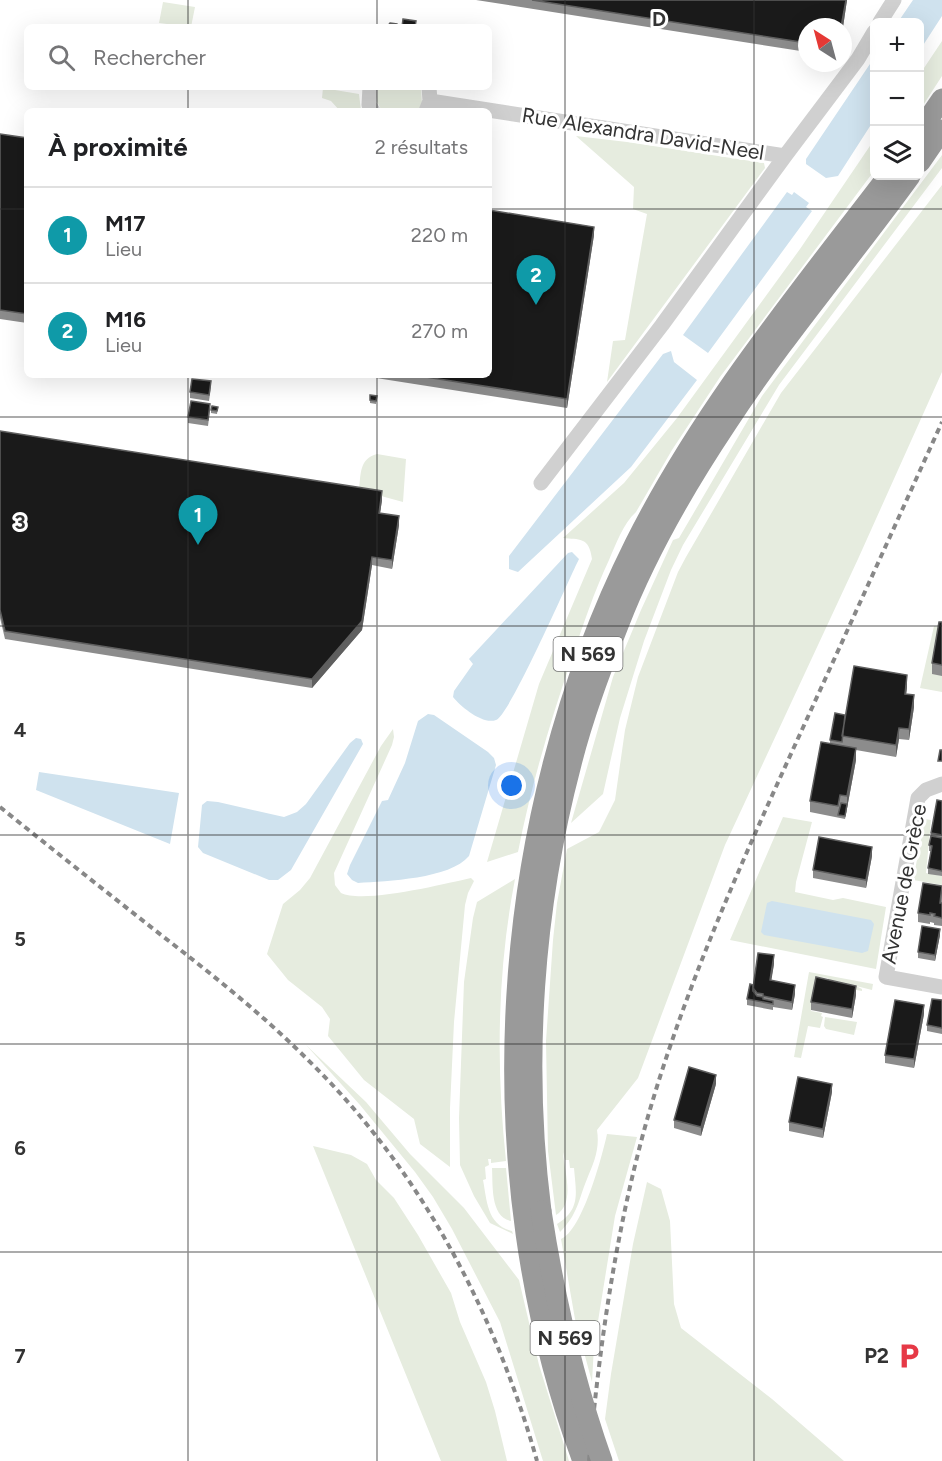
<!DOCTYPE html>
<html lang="fr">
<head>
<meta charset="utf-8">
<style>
	body { margin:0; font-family:Figtree,sans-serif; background:#f6f6f6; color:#202124 }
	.controls { position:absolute; right:18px; top:18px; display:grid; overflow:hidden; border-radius:9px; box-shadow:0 6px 24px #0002 }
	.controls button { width:54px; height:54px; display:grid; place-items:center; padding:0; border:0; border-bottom:2px solid #e0e0e0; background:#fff; color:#202124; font:30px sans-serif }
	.compass { position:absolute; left:798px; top:18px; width:54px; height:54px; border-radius:50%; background:#fff; box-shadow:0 6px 24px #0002; rotate:324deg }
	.you { position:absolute; left:512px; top:786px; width:21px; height:21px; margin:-15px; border:4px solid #fff; border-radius:50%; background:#1a73e8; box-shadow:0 0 0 9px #1a73e833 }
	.badge { display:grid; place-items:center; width:39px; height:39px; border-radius:50%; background:#b45309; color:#fff; font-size:20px; font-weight:700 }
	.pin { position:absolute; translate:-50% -50px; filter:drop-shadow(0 2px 3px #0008) }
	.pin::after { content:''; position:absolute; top:32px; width:21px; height:18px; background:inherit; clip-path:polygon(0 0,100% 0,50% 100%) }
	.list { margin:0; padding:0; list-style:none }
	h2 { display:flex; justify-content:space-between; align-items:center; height:78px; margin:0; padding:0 24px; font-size:26px }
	h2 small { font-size:20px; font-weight:400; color:#757577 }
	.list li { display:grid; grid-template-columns:39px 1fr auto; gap:18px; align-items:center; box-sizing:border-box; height:96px; padding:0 24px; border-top:2px solid #e0e0e0 }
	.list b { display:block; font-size:22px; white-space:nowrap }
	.list p { margin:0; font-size:20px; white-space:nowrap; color:#757577 }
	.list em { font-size:20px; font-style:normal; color:#757577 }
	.icon { flex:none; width:33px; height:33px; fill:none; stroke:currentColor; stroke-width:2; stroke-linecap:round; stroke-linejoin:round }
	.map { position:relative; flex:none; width:942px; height:1461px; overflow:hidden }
	.search { position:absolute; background:#fff; box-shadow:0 6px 24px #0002; left:24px; top:24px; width:468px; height:66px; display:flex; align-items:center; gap:15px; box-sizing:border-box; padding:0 21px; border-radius:9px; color:#757577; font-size:22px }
	.panel { position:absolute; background:#fff; box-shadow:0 6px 24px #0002; left:24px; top:108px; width:468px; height:270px; border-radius:9px }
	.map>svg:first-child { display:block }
	.green { fill:#e6ecdf }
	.water { fill:#cfe2ee }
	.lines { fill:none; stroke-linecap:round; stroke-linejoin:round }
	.minor { stroke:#d0d0d0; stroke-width:15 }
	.highway { stroke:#9a9a9a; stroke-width:21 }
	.rail { stroke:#888; stroke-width:4; stroke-dasharray:6 4.5; stroke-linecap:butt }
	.highway-bridge { stroke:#9a9a9a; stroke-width:21 }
	.wall { fill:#8c8c8c }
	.shaded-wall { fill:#5f5f5f }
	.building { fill:#1a1a1a; stroke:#5f5f5f; stroke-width:1.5 }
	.grid { fill:none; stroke:#333; stroke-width:1.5; stroke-opacity:0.55 }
	.labels { text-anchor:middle; stroke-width:6; stroke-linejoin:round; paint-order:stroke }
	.shield { fill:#fff; stroke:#707070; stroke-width:1.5 }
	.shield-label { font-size:20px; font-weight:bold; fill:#333 }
	.street-label { font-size:21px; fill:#333; stroke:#fff }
	.poi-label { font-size:21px; font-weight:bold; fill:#333; stroke:#fff; text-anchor:end }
	.grid-label { font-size:20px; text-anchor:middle; font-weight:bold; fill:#333; stroke:#fff; stroke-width:6; stroke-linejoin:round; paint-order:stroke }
</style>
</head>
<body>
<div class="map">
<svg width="942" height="1461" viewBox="0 0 942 1461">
	<rect width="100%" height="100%" fill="#fff"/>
	<!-- green -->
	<path class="green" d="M163,2L195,7L191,27L159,23Z
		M942,41V76L920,110V74Z
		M378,87H421L422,103L418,111H382L377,102Z
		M323,88L359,94L361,111H340L331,101L322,98Z
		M576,136L627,142L764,163L765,168L607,382L613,341L625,340L647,214L633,209L634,187Z
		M874,140V171L720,377L672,450L636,512C623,524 616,544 609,560C594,592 583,625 572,658C550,722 531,786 518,852L487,862L539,684L592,559C589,536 579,540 563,538L624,483L677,418L800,249Z
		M942,155V168L779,385L683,545L671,570L644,641L620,718L603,794L571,823L613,677L641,610L673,540L679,538L762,396Z
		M942,185V372L858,559L725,845L638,1078L597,1130C600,1149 594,1162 587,1179C578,1201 578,1214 560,1232L557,1224C581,1209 576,1193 574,1168H570L569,1160H565L563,1152C564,1171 576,1203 556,1215L548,1151L546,1041L553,940L557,903L567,849L599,832L615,800L625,730L638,677L678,572L686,557L781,393Z
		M377,454L406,459L403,502L359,490C361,474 359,459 377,454Z
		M934,626L942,627V692L920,688Z
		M393,729L394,737L392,745L334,873L335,885L341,893C363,904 444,884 471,878L474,881L468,893L465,905L454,1022L450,1108V1167L420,1144L414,1119L364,1080L328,1036L330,1019L322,1007L288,980L267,954L283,904L300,890L310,878L381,746Z
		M783,817L812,822L796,882L795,892L833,900L843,898L886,907L876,969L730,940Z
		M925,819L931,820L926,873L942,876V885L913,880Z
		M515,879C497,971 496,1068 506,1161L491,1163V1159H488L489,1165L485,1167L486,1179L483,1180C487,1201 487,1225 512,1231L513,1234L490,1223L474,1196L460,1165L459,1118L464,982L473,918L477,902Z
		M809,972L873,984L872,990L856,986L862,989V991L828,985V978L816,977L811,1011L822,1013L821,1016L823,1017L820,1028L808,1026L801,1058L794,1057Z
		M825,1017L857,1022L854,1035L826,1029L824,1026Z
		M306,1045L366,1102L410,1154L464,1208L519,1280L539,1365L569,1461H543L500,1322L452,1229L433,1197L415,1172L360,1105Z
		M607,1134L637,1137L615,1216L594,1346L592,1382L575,1319L561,1239C582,1231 602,1157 607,1134Z
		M313,1146L351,1155L367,1164L376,1180L394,1198L418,1235L451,1293L460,1322L486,1382L495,1411L507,1461H441Z
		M492,1168H506L511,1221C490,1217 493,1184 492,1168Z
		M647,1182L661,1189L670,1221L674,1304L681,1328L772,1399L844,1461H619L605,1419L611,1374L633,1244Z"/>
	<!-- water -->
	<path class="water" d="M913,0H942V16L920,50V22H898Z
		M874,58V120L838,176L826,178L806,164V159Z
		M787,192L792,195L794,192L809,203L806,207L812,211L708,353L683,335Z
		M671,351L674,362L697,380L631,467L518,572L509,569V556L663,354Z
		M572,552L579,559C568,581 510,715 496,720C483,725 461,707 453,697L454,691L473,664L469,659L568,553Z
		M428,714L434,715L488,752L494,758L496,765L469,856C450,879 387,881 358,883L352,880L347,874L350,865L382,801L388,800L405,763L418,721Z
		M356,738L361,739L363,744L291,870L278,880H269L203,853L198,847L202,805L207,801L218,802L284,817L297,812L306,804L350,743Z
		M39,772L179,793L170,844L36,790Z
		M772,901L871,920L874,924L868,951L862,953L764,935L761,932L767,903Z"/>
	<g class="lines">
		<!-- minor -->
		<path class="minor" d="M880,22L894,0
			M370,87L369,105L373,111
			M430,101L785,156
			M426,111L430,101L429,87
			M541,483L662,325L785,156L858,59L874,32
			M942,784L926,790L918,798L886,977L942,987"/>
		<!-- highway -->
		<path class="highway" d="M920,131L942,99
			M920,162L942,130
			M541,1211C522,1063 533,908 571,764C583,716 601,669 619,623C646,553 685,486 727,423C783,337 850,259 910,176
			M583,1461C475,1171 497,820 635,544C702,410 798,294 888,176"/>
		<!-- rail -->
		<path class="rail" d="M0,807C52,849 104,890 156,931C209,972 261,1013 308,1060C420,1169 495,1312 537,1461
			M589,1461C599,1349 615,1236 645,1127C682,995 738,870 795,745C844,638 893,530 942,422"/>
		<!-- highway-bridge -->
		<path class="highway-bridge" d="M541,1211C554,1296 573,1379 602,1461"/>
	</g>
	<!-- wall -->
	<path class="wall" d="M476,0H847L843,27H807V52Z
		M0,134L27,138V323L0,319Z
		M594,235L567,408L357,375H489Z
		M211,387L209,401L190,398V392Z
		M370,395L377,396L376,404L370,403Z
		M218,407L217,414L211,413V410Z
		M210,410L208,426L188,423V417Z
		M0,431L382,500L380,513L399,525L392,569L372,565L362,630L312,688L5,639L0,618Z
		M942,622V676L932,674V663Z
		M907,687L906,694L914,707L909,740L899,739L896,757L856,750V760L845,819L810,812V801L830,743V740L845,715Z
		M937,800L942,801V876L928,874V868L931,851H929V845Z
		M872,856L866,888L813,878V870Z
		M942,886V926L934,925V923L930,922V924L918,922V913Z
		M940,935L935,961L918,958V952Z
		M774,964L771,980L795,994L792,1010L773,1007V1010L747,1005V999L753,985Z
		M856,995L852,1018L811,1010V1002Z
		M942,1000V1034L927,1031V1025Z
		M924,1014L914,1068L885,1063V1055Z
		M716,1084L701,1136L674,1128V1120Z
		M832,1092L823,1138L789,1131V1122Z"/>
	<!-- shaded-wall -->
	<path class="shaded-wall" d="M846,0H847L843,27H841Z
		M594,227V235L567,408V399Z
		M382,491V500L379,521V513Z
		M399,516V525L392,569V560Z
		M372,557V565L362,630L312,688V679Z
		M907,675V687L905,706V694Z
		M914,695V707L909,740V729Z
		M899,728V739L896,757V745Z
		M856,748V760L845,819L847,804V796Z
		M872,847V856L866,888V880Z
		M940,929V935L935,961V955Z
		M774,955V964L770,989V980Z
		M795,985V994L792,1010V1002Z
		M856,986V995L852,1018V1009Z
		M924,1005V1014L914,1068V1059Z
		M716,1075V1084L701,1136V1127Z
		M832,1084V1092L823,1138V1129Z"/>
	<!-- building -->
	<path class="building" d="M532,0H846L841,27H807V43Z
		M403,19L416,21L415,27H402Z
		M390,23L397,24L399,27H387Z
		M0,134L27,138V314L0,310Z
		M489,210L594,227L567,399L413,375H489Z
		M192,379L211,381L209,395L190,392Z
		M370,395L377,396L376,401L370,400Z
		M191,401L210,404L208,420L188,417Z
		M212,406L218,407L217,411L211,410Z
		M0,431L382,491L379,513L399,516L392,560L372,557L362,621L312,679L5,631L0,610Z
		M939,622H942V665L932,663Z
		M854,666L907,675L905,694L914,695L909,729L899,728L896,745L842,736Z
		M835,713L845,715L842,742L830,740Z
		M821,742L856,748L847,796L840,795L838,806L810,801Z
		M940,750H942V761H938Z
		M937,800L942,801V835L931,833Z
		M841,803L847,804L845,816L838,815Z
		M931,836L942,838V871L928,868L932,846L929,845Z
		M819,837L872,847L866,880L813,870Z
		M923,883L942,886L940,903H942V918L934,916L935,914L930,913V915L918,913Z
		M922,926L940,929L935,955L918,952Z
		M758,953L774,955L770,980L795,985L792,1002L763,996V994L757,993L753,988Z
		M816,977L856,986L852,1009L811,1002Z
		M750,984L753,985V991L757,996L763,997V999L773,1001V1004L747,999Z
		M932,999L942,1000V1028L927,1025Z
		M895,1000L924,1005L914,1059L885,1055Z
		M689,1067L716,1075L701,1127L674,1120Z
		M798,1077L832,1084L823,1129L789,1122Z"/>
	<!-- grid -->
	<path class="grid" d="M188,0V27M377,0V27M565,0V1461M754,0V1461M188,87V111M377,87V111M0,209H27M489,209H942M188,375V1461M377,375V1461M0,417H942M0,626H942M0,835H942M0,1044H942M0,1252H942"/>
	<!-- icons -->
	<defs>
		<symbol id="parking-bare" viewBox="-9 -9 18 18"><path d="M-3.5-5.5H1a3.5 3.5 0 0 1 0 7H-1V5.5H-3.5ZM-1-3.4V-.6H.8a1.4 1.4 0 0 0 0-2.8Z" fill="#e63946" stroke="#fff" stroke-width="2.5" paint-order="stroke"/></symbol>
	</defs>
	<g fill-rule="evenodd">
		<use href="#parking-bare" x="890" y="1337" width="38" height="38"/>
	</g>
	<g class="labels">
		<!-- shield labels -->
		<g class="shield">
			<rect x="553.5" y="637" width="69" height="34" rx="4.5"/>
			<rect x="530.5" y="1321" width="69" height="34" rx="4.5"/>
		</g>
		<g class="shield-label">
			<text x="588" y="661">N 569</text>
			<text x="565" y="1345">N 569</text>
		</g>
		<!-- street labels -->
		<g class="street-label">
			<text transform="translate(643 134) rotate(9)" y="7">Rue Alexandra David-Neel</text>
			<text transform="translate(904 884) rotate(-79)" y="7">Avenue de Grèce</text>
		</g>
		<!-- poi labels -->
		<g class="poi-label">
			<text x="889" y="1363">P2</text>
		</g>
	</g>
	<g class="grid-label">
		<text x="659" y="26">D</text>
		<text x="20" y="529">3</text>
		<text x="20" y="737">4</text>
		<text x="20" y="946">5</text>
		<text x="20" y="1155">6</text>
		<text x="20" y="1363">7</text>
	</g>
</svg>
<div class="controls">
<button>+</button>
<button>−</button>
<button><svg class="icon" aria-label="layers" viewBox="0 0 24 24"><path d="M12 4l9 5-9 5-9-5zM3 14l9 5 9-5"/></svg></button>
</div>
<svg class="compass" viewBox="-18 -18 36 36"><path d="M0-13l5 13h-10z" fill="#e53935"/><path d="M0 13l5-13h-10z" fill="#757577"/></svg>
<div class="you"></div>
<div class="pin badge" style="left:198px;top:545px;background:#0f9aa8">1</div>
<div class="pin badge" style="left:536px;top:305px;background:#0f9aa8">2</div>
<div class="search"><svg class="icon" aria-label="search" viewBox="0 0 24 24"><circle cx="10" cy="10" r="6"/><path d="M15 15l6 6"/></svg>Rechercher</div>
<section class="panel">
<h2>À proximité<small>2 résultats</small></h2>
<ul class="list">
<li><span class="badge" style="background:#0f9aa8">1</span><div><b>M17</b><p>Lieu</p></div><em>220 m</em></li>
<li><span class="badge" style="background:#0f9aa8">2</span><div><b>M16</b><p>Lieu</p></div><em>270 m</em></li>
</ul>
</section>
</div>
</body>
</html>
